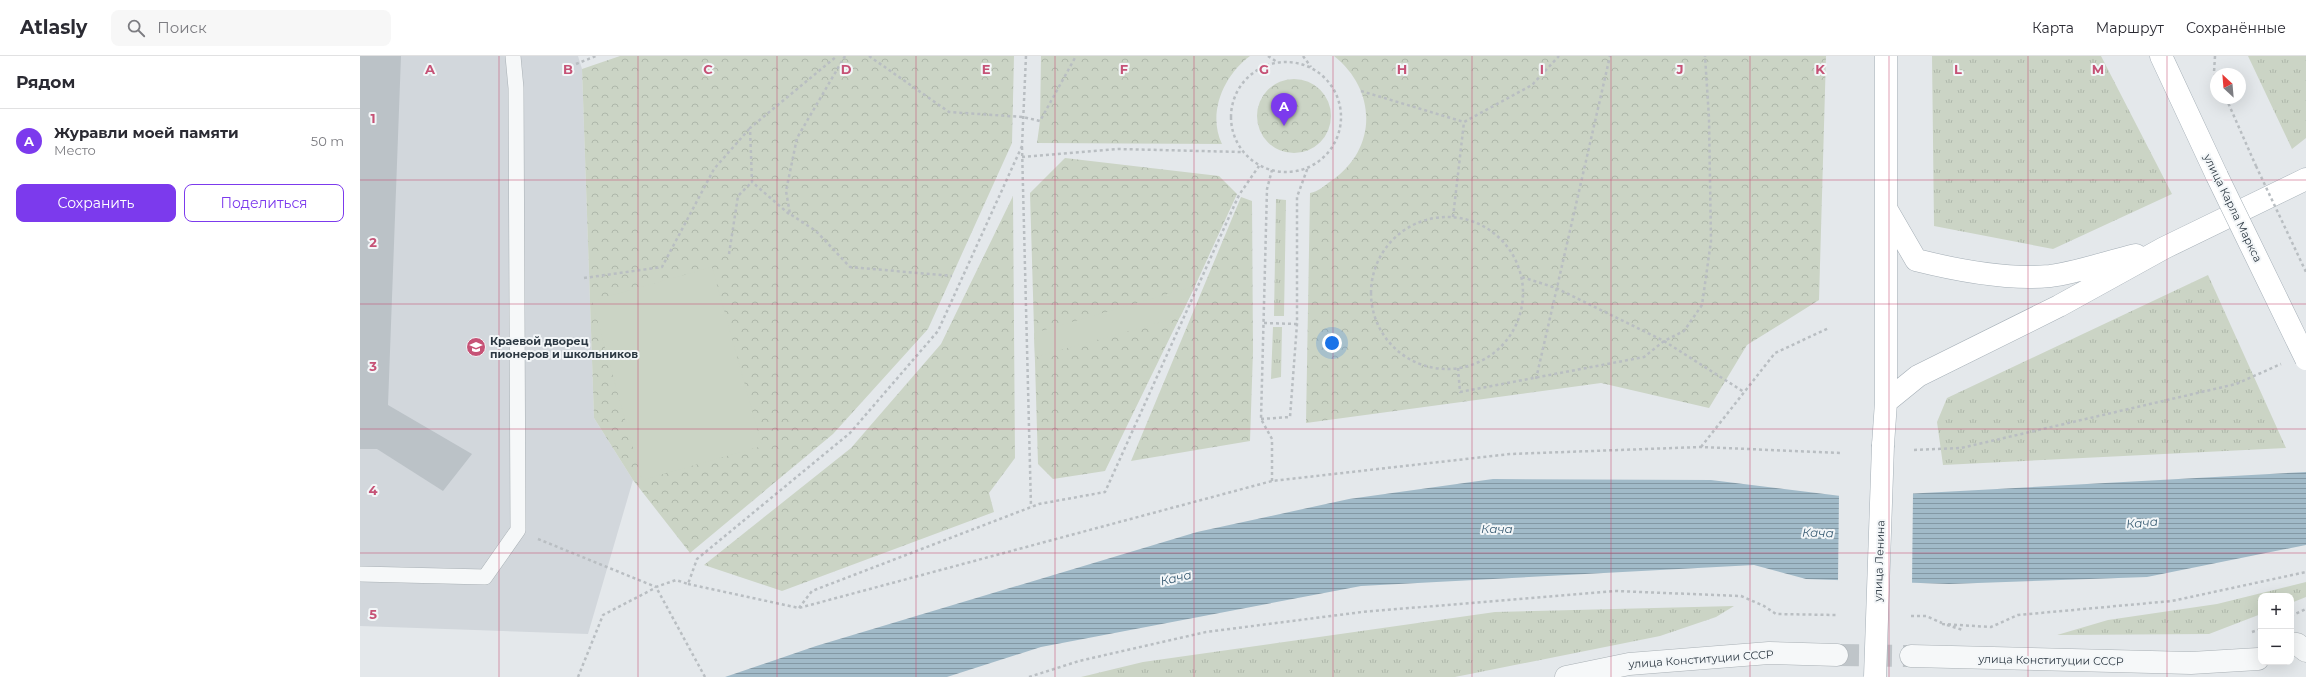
<!DOCTYPE html>
<html lang="ru">
<head>
<meta charset="utf-8">
<style>
	body { margin:0; font-family:Montserrat,sans-serif; background:#f7f7f7; color:#2b2b33 }
	.controls { position:absolute; right:12px; bottom:12px; display:grid; overflow:hidden; border-radius:8px; box-shadow:0 4px 16px #0002 }
	.controls button { width:36px; height:36px; display:grid; place-items:center; padding:0; border:0; border-bottom:1px solid #e1e1e2; background:#fff; color:#2b2b33; font:20px sans-serif }
	.compass { position:absolute; left:1850px; top:12px; width:36px; height:36px; border-radius:50%; background:#fff; box-shadow:0 4px 16px #0002; rotate:334deg }
	.you { position:absolute; left:972px; top:287px; width:14px; height:14px; margin:-10px; border:3px solid #fff; border-radius:50%; background:#1a73e8; box-shadow:0 0 0 6px #1a73e833 }
	.badge { display:grid; place-items:center; width:26px; height:26px; border-radius:50%; background:#7c3aed; color:#fff; font-size:13px; font-weight:700 }
	.pin { position:absolute; translate:-50% -33px; filter:drop-shadow(0 1px 2px #0008) }
	.pin::after { content:''; position:absolute; top:21px; width:14px; height:12px; background:inherit; clip-path:polygon(0 0,100% 0,50% 100%) }
	.list { margin:0; padding:0; list-style:none }
	h2 { display:flex; justify-content:space-between; align-items:center; height:52px; margin:0; padding:0 16px; font-size:17px }
	h2 small { font-size:13px; font-weight:400; color:#7c7c81 }
	.list li { display:grid; grid-template-columns:26px 1fr auto; gap:12px; align-items:center; box-sizing:border-box; height:64px; padding:0 16px; border-top:1px solid #e1e1e2 }
	.list b { display:block; font-size:15px; white-space:nowrap }
	.list p { margin:0; font-size:13px; white-space:nowrap; color:#7c7c81 }
	.list em { font-size:13px; font-style:normal; color:#7c7c81 }
	.actions { display:flex; gap:8px; padding:12px 16px }
	.actions a { flex:1; padding:9px 0; border:1px solid #7c3aed; border-radius:8px; text-align:center; font-size:14px; color:#7c3aed }
	.actions .main { background:#7c3aed; color:#fff }
	.icon { flex:none; width:22px; height:22px; fill:none; stroke:currentColor; stroke-width:2; stroke-linecap:round; stroke-linejoin:round }
	.map { position:relative; flex:none; width:1946px; height:621px; overflow:hidden }
	header { display:flex; align-items:center; gap:24px; box-sizing:border-box; height:56px; padding:0 20px; background:#fff; border-bottom:1px solid #e1e1e2 }
	header strong { font-size:19px }
	nav { display:flex; gap:22px; margin-inline-start:auto; font-size:14px }
	.search { width:280px; height:36px; background:#f7f7f7; display:flex; align-items:center; gap:10px; box-sizing:border-box; padding:0 14px; border-radius:8px; color:#7c7c81; font-size:15px }
	main { display:flex }
	aside { flex:1; background:#fff }
	.map>svg:first-child { display:block }
	.built { fill:#d2d7dc }
	.grass { fill:url(#grass-tufts) }
	.forest { fill:url(#forest-crowns) }
	.pitch { fill:#cbd4c5 }
	.water { fill:url(#water-rules) }
	.pier { fill:#e4e8eb }
	.building { fill:#bbc2c7 }
	.lines { fill:none; stroke-linecap:round; stroke-linejoin:round }
	.street-tunnel { stroke:#bfc5c9; stroke-width:22; stroke-dasharray:22 11; stroke-linecap:butt }
	.lane-casing { stroke:#a9b0b5; stroke-width:16 }
	.street-casing { stroke:#a9b0b5; stroke-width:23 }
	.primary-casing { stroke:#a4aeb6; stroke-width:23 }
	.path { stroke:#b9bec2; stroke-width:2.5; stroke-dasharray:3 3; stroke-linecap:butt }
	.lane { stroke:#f6f8f9; stroke-width:15 }
	.street { stroke:#f6f8f9; stroke-width:22 }
	.primary { stroke:#fff; stroke-width:22 }
	.primary-bridge-casing { stroke:#a4aeb6; stroke-width:23; stroke-linecap:butt }
	.path-bridge { stroke:#b9bec2; stroke-width:2.5; stroke-dasharray:3 3; stroke-linecap:butt }
	.primary-bridge { stroke:#fff; stroke-width:22 }
	.grid { fill:none; stroke:#c65276; stroke-width:1; stroke-opacity:0.55 }
	.labels { text-anchor:middle; stroke-width:4; stroke-linejoin:round; paint-order:stroke }
	.street-label { font-size:11px; fill:#2c3842; stroke:#f3f6f8 }
	.poi-label { font-size:11px; font-weight:bold; fill:#2c3842; stroke:#f3f6f8; text-anchor:start }
	.water-label { font-size:12px; font-style:italic; fill:#395c73; stroke:#f3f6f8 }
	.grid-label { font-size:13px; text-anchor:middle; font-weight:bold; fill:#c65276; stroke:#f3f6f8; stroke-width:4; stroke-linejoin:round; paint-order:stroke }
</style>
</head>
<body>
<header>
<strong>Atlasly</strong>
<div class="search"><svg class="icon" aria-label="search" viewBox="0 0 24 24"><circle cx="10" cy="10" r="6"/><path d="M15 15l6 6"/></svg>Поиск</div>
<nav><a>Карта</a><a>Маршрут</a><a>Сохранённые</a></nav>
</header>
<main>
<aside>
<h2>Рядом<small></small></h2>
<ul class="list">
<li><span class="badge">A</span><div><b>Журавли моей памяти</b><p>Место</p></div><em>50 m</em></li>
</ul>
<div class="actions"><a class="main">Сохранить</a><a>Поделиться</a></div>
</aside>
<div class="map">
<svg width="1946" height="621" viewBox="0 0 1946 621">
	<defs>
		<pattern id="grass-tufts" width="24" height="20" patternUnits="userSpaceOnUse"><rect width="24" height="20" fill="#cbd4c5"/><path d="M3 7l-1-3M5 7V3M7 7l1-3M15 17l-1-3M17 17v-4M19 17l1-3" fill="none" stroke="#aeb7aa"/></pattern>
		<pattern id="forest-crowns" width="20" height="18" patternUnits="userSpaceOnUse"><rect width="20" height="18" fill="#cbd4c5"/><path d="M2 6a3 3 0 1 1 6 0M12 15a3 3 0 1 1 6 0" fill="none" stroke="#aeb7aa"/></pattern>
		<pattern id="water-rules" width="6" height="5" patternUnits="userSpaceOnUse"><rect width="6" height="5" fill="#a1bac8"/><path d="M0 2.5h6" fill="none" stroke="#8398a4"/></pattern>
	</defs>
	<rect width="100%" height="100%" fill="#e4e8eb"/>
	<!-- built -->
	<path class="built" d="M0,0H218L222,13L234,362L273,424L228,578L0,570Z"/>
	<!-- grass -->
	<path class="grass" d="M1572,0H1741L1812,138L1693,193L1574,170Z
		M1888,0H1946V82L1932,93Z
		M916,143L926,144L924,260H914Z
		M1848,219L1926,392L1583,409L1577,366L1587,342Z
		M913,271H922L921,321L911,323Z
		M1946,526V541L1931,547V540H1901V558L1849,578L1697,579L1748,564L1857,548Z
		M1374,550L1356,561L1300,580L1095,621H721L783,606L1135,556Z"/>
	<!-- forest -->
	<path class="forest" d="M260,0H654L652,87L568,273L473,378L330,497L273,424L234,362L222,13Z
		M681,0H890C864,19 847,57 862,88L677,87L680,65Z
		M974,0H1466L1459,244L1387,289L1349,352L1241,327L946,367L950,137C958,136 965,129 971,125C1018,93 1017,34 974,0Z
		M897 60a37 37 0 1 1 74 0a37 37 0 1 1-74 0Z
		M705,102L859,120L877,138L835,230L745,415L693,423L678,408L670,137Z
		M653,140L655,402L629,437L634,456L422,535L344,509L491,392L581,288Z
		M881,141L892,145L893,295L890,385L771,405Z"/>
	<!-- pitch -->
	<path class="pitch" d="M352,211L402,390L282,424L232,245Z
		M835,230L820,261L675,301L674,277Z"/>
	<!-- water -->
	<path class="water" d="M1946,416V489L1787,521L1589,528L1446,523L1394,509L1001,530L681,591L587,621H365L456,590L837,476L989,443L1133,423L1351,424L1489,441Z"/>
	<!-- pier -->
	<path class="pier" d="M1553,436L1552,529L1478,526L1479,438Z"/>
	<!-- building -->
	<path class="building" d="M0,0H41L28,349L112,398L83,435L17,393H0Z"/>
	<g class="lines">
		<!-- street-tunnel -->
		<path class="street-tunnel" d="M1477,599L1551,600"/>
		<defs>
			<path id="lane" d="M0,518L125,521L158,474L156,32L153,0"/>
			<path id="street" d="M1931,587L1937,588L1946,595
				M1551,600L1831,607L1898,603
				M1206,621L1269,608L1409,597L1477,599"/>
			<path id="primary" d="M1801,0L1857,120
				M1527,154L1556,204C1596,214 1649,224 1690,220C1715,217 1750,205 1776,199
				M1526,346L1558,320L1699,250L1804,192L1946,123
				M1523,389L1526,346V0"/>
		</defs>
		<!-- lane casing -->
		<use href="#lane" class="lane-casing"/>
		<!-- street casing -->
		<use href="#street" class="street-casing"/>
		<!-- primary casing -->
		<use href="#primary" class="primary-casing"/>
		<!-- path -->
		<path class="path" d="M485,0L437,82L426,135L430,158L456,175L490,211L592,220
			M509,0L589,56L663,61L680,65L716,0
			M908,0L917,6
			M943,0L951,11
			M1855,0L1854,16L1856,21
			M871 61a55 55 0 1 1 110 0a55 55 0 1 1-110 0Z
			M216,8L236,0
			M1001,35L1104,66
			M1866,42L1896,110
			M662,91L671,451
			M662,101L758,93L882,96
			M429,158L392,126L390,72L477,0
			M1093,161L1104,66L1172,29L1199,0
			M1011 237a76 76 0 1 1 152 0a76 76 0 1 1-152 0Z
			M369,198L378,140L392,126
			M1162,221L1196,232L1304,285L1384,336
			M224,222L302,211L354,113L390,72
			M904,267L937,268
			M1098,312L1100,336L1284,301L1304,285L1324,275L1342,249L1351,185L1349,62L1345,0
			M1176,323L1250,0
			M901,363L930,361L937,268V141L948,111
			M1341,391L1415,297L1469,272
			M1554,394L1601,392L1876,328L1921,308
			M912,425V383L901,363L907,133L912,114
			M178,483L296,531
			M328,528L439,552L912,425L1150,398L1341,391L1480,397
			M439,552L452,535L679,448L745,436L879,139L899,110
			M1551,560H1566L1582,567
			M1931,560L1946,553
			M1582,568L1631,571L1658,559L1812,545L1946,516
			M1587,569L1603,574
			M1892,576L1901,573
			M218,621L243,559L295,532
			M345,621L296,531L316,524L328,528L337,503L490,377L578,275L662,90L666,0
			M669,621L719,605L846,576L1002,556L1255,535L1381,540L1404,550L1416,558L1477,559"/>
		<!-- lane -->
		<use href="#lane" class="lane"/>
		<!-- street -->
		<use href="#street" class="street"/>
		<!-- primary -->
		<use href="#primary" class="primary"/>
		<defs>
			<path id="primary-bridge" d="M1857,120L1946,303
				M1515,621L1523,389"/>
		</defs>
		<!-- primary-bridge casing -->
		<use href="#primary-bridge" class="primary-bridge-casing"/>
		<!-- path-bridge -->
		<path class="path-bridge" d="M1896,110L1946,216"/>
		<!-- primary-bridge -->
		<use href="#primary-bridge" class="primary-bridge"/>
	</g>
	<!-- grid -->
	<path class="grid" d="M139,0V621M278,0V621M417,0V621M556,0V621M695,0V621M834,0V621M973,0V621M1112,0V621M1251,0V621M1390,0V621M1529,0V621M1668,0V621M1807,0V621M0,124H1946M0,248H1946M0,373H1946M0,497H1946"/>
	<!-- icons -->
	<defs>
		<symbol id="school-disc" viewBox="-11 -11 22 22"><circle r="9.5" fill="#c65276" stroke="#f3f6f8"/><path d="M0-5L7-2L0 1L-7-2ZM-4 1L0 2.5L4 1V4Q0 6-4 4Z" fill="#fff"/></symbol>
	</defs>
	<g fill-rule="evenodd">
		<use href="#school-disc" x="105" y="280" width="22" height="22"/>
	</g>
	<g class="labels">
		<!-- street labels -->
		<g class="street-label">
			<text transform="translate(1873 152) rotate(64)" y="4">улица Карла Маркса</text>
			<text transform="translate(1519 505) rotate(-88)" y="4">улица Ленина</text>
			<text transform="translate(1341 603) rotate(-4)" y="4">улица Конституции СССР</text>
			<text transform="translate(1691 604) rotate(1)" y="4">улица Конституции СССР</text>
		</g>
		<!-- poi labels -->
		<g class="poi-label">
			<text x="130" y="289">Краевой дворец<tspan x="130" dy="13">пионеров и школьников</tspan></text>
		</g>
		<!-- water labels -->
		<g class="water-label">
			<text transform="translate(1782 467) rotate(-5)" y="4">Кача</text>
			<text x="1137" y="477">Кача</text>
			<text transform="translate(1458 477) rotate(1)" y="4">Кача</text>
			<text transform="translate(816 522) rotate(-13)" y="4">Кача</text>
		</g>
	</g>
	<g class="grid-label">
		<text x="70" y="18">A</text>
		<text x="208" y="18">B</text>
		<text x="348" y="18">C</text>
		<text x="486" y="18">D</text>
		<text x="626" y="18">E</text>
		<text x="764" y="18">F</text>
		<text x="904" y="18">G</text>
		<text x="1042" y="18">H</text>
		<text x="1182" y="18">I</text>
		<text x="1320" y="18">J</text>
		<text x="1460" y="18">K</text>
		<text x="1598" y="18">L</text>
		<text x="1738" y="18">M</text>
		<text x="13" y="67">1</text>
		<text x="13" y="191">2</text>
		<text x="13" y="315">3</text>
		<text x="13" y="439">4</text>
		<text x="13" y="563">5</text>
	</g>
</svg>
<div class="controls">
<button>+</button>
<button>−</button>
</div>
<svg class="compass" viewBox="-18 -18 36 36"><path d="M0-13l5 13h-10z" fill="#e53935"/><path d="M0 13l5-13h-10z" fill="#7c7c81"/></svg>
<div class="you"></div>
<div class="pin badge" style="left:924px;top:70px">A</div>
</div>
</main>
</body>
</html>
